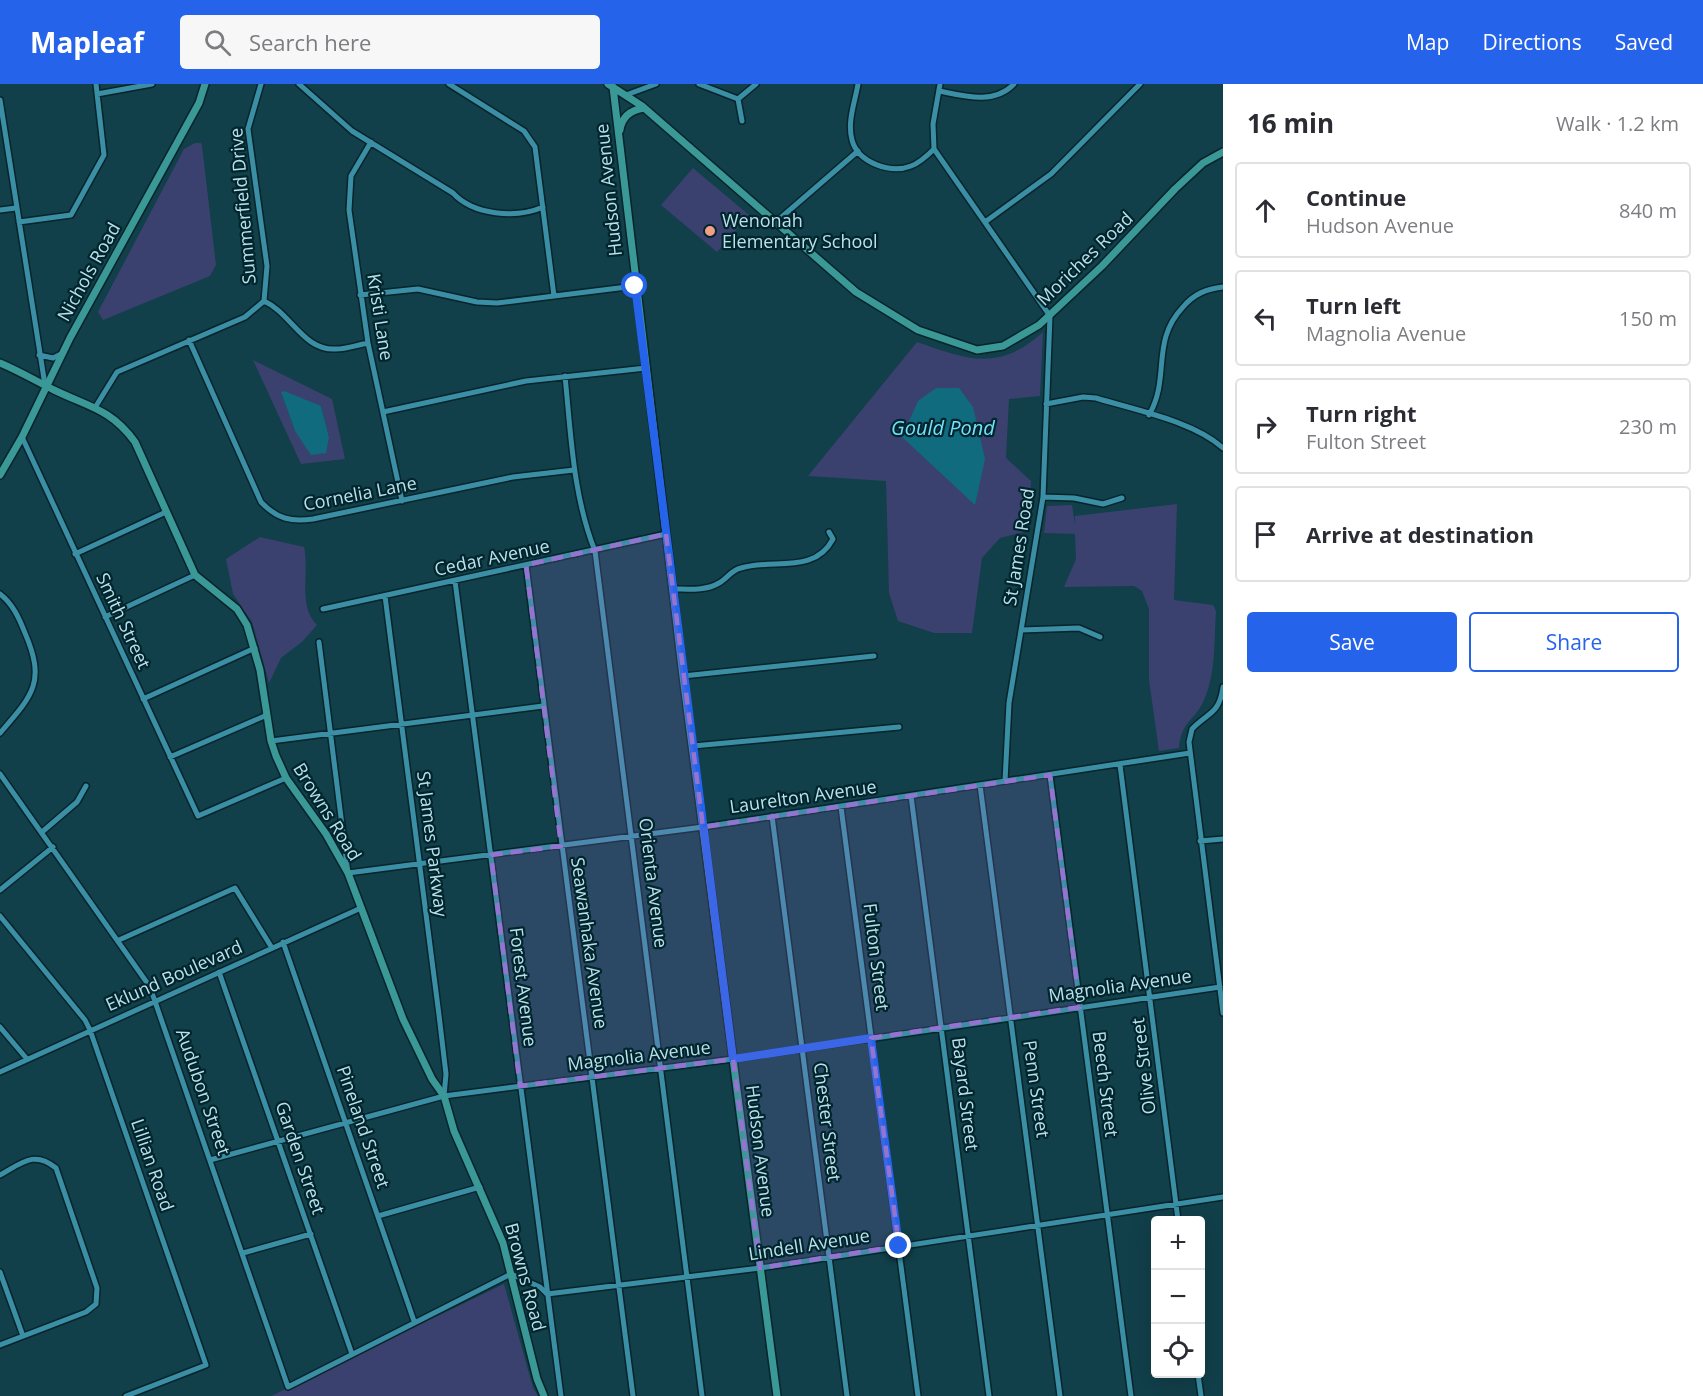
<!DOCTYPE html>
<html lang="en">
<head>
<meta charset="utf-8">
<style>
	body { margin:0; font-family:"Open Sans",sans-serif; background:#f7f7f7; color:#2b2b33 }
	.controls { position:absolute; right:18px; bottom:18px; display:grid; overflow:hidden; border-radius:6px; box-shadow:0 6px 24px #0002 }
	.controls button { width:54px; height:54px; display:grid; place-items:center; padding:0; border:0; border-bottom:2px solid #e1e1e2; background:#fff; color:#2b2b33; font:30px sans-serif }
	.stop { position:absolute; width:18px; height:18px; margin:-14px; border:4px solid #2563eb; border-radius:50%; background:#fff }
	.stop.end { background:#2563eb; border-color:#fff; box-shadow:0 2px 6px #0008 }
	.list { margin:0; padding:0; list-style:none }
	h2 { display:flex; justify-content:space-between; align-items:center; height:78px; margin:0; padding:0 24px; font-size:26px }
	h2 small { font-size:20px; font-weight:400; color:#7c7c81 }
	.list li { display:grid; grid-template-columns:39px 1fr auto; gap:18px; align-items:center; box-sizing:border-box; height:96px; margin:0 12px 12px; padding:0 12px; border:2px solid #e1e1e2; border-radius:6px }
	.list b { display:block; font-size:22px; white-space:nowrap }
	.list p { margin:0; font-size:20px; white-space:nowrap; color:#7c7c81 }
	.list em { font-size:20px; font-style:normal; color:#7c7c81 }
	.actions { display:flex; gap:12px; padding:18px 24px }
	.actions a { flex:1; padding:14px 0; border:2px solid #2563eb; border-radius:6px; text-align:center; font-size:21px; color:#2563eb }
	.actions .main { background:#2563eb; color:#fff }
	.icon { flex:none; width:33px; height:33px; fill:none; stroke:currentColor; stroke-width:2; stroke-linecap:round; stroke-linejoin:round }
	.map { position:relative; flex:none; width:1223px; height:1312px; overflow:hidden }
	header { display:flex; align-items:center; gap:36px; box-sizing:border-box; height:84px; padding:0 30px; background:#2563eb; color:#fff }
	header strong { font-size:28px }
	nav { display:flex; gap:33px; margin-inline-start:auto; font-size:21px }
	.search { width:420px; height:54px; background:#f7f7f7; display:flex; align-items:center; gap:15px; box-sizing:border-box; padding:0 21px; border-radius:6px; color:#7c7c81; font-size:22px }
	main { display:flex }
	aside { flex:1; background:#fff }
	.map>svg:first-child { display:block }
	.green { fill:#3b416e; fill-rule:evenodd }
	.water { fill:#106b7e }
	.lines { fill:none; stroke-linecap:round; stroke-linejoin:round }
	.street-casing { stroke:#09242b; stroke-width:8 }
	.secondary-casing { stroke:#09242b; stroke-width:10 }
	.street { stroke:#3a8fa5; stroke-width:5 }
	.secondary { stroke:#3a9896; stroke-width:7 }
	.route { stroke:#2563eb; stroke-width:8 }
	.marked { fill:#9474d1; fill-opacity:0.2; stroke:#9474d1; stroke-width:4.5; stroke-dasharray:12 8; stroke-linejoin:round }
	.poi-dot { fill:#f39f86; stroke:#00252d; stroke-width:2 }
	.labels { text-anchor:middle; stroke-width:4.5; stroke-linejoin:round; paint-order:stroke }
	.street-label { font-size:18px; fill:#b9e0eb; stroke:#00252d }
	.poi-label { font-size:18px; fill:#b9e0eb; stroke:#00252d; text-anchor:start }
	.water-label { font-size:20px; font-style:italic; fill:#74e0fc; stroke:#00252d }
</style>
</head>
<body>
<header>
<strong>Mapleaf</strong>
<div class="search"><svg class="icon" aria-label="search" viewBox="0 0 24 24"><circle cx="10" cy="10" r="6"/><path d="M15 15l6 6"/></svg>Search here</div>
<nav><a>Map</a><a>Directions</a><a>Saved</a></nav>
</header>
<main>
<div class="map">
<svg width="1223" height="1312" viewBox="0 0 1223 1312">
	<rect width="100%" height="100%" fill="#113f4a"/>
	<!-- green -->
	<path class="green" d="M195,59H201L202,62L216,181L210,192L103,236L98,228L184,65Z
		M693,84L749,131L717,168L661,121Z
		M1043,248L1040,312L1009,315L1006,374L1031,397L1028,447L1000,454L982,474L972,549H934L898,537L889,509L886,397L808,392L917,258C968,276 999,288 1043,248Z
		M253,276L332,315L345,375L301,380ZM281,308L321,322L329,353L295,347Z
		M1177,420L1174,516L1213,521L1216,527C1214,556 1216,590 1204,616C1195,637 1181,637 1179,664L1159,667L1149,596V525L1142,507L1134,502L1064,503L1076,475L1075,450L1044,449L1047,422L1072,421L1075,440V432Z
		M260,453L304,463C310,487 297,521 317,541L303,557L281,574L269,599L252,538L233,510L226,475Z
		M504,1200L533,1304L538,1312H271Z"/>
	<!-- water -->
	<path class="water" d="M936,304H959L973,323L985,375L975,421L902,353L918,317Z
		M284,307L321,322L329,353L326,369L311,371L295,347L281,308Z"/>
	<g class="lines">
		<defs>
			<path id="street" d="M299,0L352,47L453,109C473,131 516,135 543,123
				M449,0L524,47L535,63L554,212
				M699,0L738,15L742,37
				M858,0C855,18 847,38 852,56C858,79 891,90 911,82C920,79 928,71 934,65
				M940,0L933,40L934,65L1050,232L1043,413L1009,619L1005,697
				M939,7C964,12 994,21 1014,0
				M97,10L152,0
				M626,11L656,0
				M738,15L756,0
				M0,16L45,301
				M371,58L351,92L349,126L368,259L402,417
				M0,126L16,124
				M777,137L858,67
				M19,138L71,131L104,71L96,0
				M985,138L1051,90L1140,0
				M360,211L418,205L477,218L497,219L635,202
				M264,217C291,229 303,267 336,265C346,265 357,261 368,259
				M189,256L261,418C277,435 291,438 313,435L513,393L574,386
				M39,271L53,274L61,270
				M565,292C571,351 573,412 595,467C633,748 664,1031 702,1312
				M1046,320L1083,313L1096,314C1135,326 1193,337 1223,364
				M96,322L117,288L245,233L264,217L267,182L248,45L261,0
				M383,328L526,297L646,284
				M1149,331C1171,293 1150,258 1183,223C1194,210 1206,205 1223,203
				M22,353L198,732L286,694
				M1043,413L1074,414L1103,420L1122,414
				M75,470L166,428
				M526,481L633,1312
				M455,497L561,1312
				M673,505C688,505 706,507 719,499C727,495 731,486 741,484C773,474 814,491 833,455L829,448
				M0,510C13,520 19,534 25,549C46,598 33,611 0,649
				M385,512L439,931L446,990L444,1012
				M323,525L666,450
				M105,533L195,491
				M1021,546L1079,544L1100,553
				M319,558L348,789L703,743L1190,669
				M683,592L874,572
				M1223,603C1219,631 1208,628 1192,645L1189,658L1223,929
				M143,615L255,564
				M271,657L543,622
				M693,662L899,643
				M170,673L267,631
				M1120,681L1178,1136
				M0,690L150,903L288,1303L511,1190L540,1203L547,1210L760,1184L1223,1113
				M1050,691L1131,1312
				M980,701L1060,1312
				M911,712L989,1312
				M841,723L918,1312
				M772,732L847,1312
				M42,748L77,718L86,702
				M1200,757L1223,755
				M0,806L53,763
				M0,832L85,936L90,946L206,1281L126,1312
				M119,856L235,804L272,864
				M283,858L414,1237
				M219,888L352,1270
				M0,943L27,975
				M0,988L361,824
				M210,1076L444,1012L733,975L1220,903
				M0,1091C22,1079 34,1066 56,1084L97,1204L96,1220L86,1228L0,1261
				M378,1132L480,1103
				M243,1169L311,1150
				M0,1188L23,1252
				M1198,1290L1201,1312"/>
			<path id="secondary" d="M608,0L642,22L856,208L918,246L977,266L1003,262L1039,241L1102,182L1175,105L1203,79L1223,68
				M613,3L683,592L777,1312
				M620,46C622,32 631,26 644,24
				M0,279C19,287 36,297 54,306C89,323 111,325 135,358L195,491L237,525L247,541L260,586L271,657L276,672L286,694L326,750L348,789L403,935L432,995L444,1012L454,1047L503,1159L537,1295L544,1312
				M0,391L22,353L70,254L199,19L205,0"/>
		</defs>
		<!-- street casing -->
		<use href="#street" class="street-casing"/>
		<!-- secondary casing -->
		<use href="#secondary" class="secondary-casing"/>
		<!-- street -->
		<use href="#street" class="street"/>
		<!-- secondary -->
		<use href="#secondary" class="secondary"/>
	</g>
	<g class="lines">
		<!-- route -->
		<path class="route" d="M635,202L733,975L871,954L899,1162"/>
	</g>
	<!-- marked area -->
	<path class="marked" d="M666,450L703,743L1050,691L1080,923L871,954L899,1162L760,1184L733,975L520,1002L491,771L561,762L526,481Z"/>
	<!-- markers -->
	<circle class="poi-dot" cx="710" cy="147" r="6"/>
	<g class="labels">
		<!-- street labels -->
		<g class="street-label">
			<text transform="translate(609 106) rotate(-96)" y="6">Hudson Avenue</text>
			<text transform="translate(243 122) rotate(-95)" y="6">Summerfield Drive</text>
			<text transform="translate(1085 175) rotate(-44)" y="6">Moriches Road</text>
			<text transform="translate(89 188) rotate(-61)" y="6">Nichols Road</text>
			<text transform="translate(380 233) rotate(81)" y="6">Kristi Lane</text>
			<text transform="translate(360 410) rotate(-11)" y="6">Cornelia Lane</text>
			<text transform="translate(1019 463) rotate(-81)" y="6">St James Road</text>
			<text transform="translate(492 474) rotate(-12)" y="6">Cedar Avenue</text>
			<text transform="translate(123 537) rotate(65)" y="6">Smith Street</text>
			<text transform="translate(803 713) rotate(-8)" y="6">Laurelton Avenue</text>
			<text transform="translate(327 728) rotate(58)" y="6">Browns Road</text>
			<text transform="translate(432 760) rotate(83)" y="6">St James Parkway</text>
			<text transform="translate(653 799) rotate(83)" y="6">Orienta Avenue</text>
			<text transform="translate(589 859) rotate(82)" y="6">Seawanhaka Avenue</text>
			<text transform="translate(876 873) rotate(83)" y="6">Fulton Street</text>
			<text transform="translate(174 892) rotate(-24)" y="6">Eklund Boulevard</text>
			<text transform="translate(1120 902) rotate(-8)" y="6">Magnolia Avenue</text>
			<text transform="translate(523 903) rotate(83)" y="6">Forest Avenue</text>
			<text transform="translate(639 972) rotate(-7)" y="6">Magnolia Avenue</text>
			<text transform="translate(1144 982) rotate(-97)" y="6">Olive Street</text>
			<text transform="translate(1105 1000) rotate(83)" y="6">Beech Street</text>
			<text transform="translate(1036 1005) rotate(82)" y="6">Penn Street</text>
			<text transform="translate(203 1008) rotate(71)" y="6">Audubon Street</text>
			<text transform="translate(965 1010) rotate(83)" y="6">Bayard Street</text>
			<text transform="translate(827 1038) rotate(83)" y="6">Chester Street</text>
			<text transform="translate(363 1043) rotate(71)" y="6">Pineland Street</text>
			<text transform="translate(760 1067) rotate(83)" y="6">Hudson Avenue</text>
			<text transform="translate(300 1074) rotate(71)" y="6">Garden Street</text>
			<text transform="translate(152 1081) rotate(71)" y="6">Lillian Road</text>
			<text transform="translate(809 1161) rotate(-9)" y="6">Lindell Avenue</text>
			<text transform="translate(525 1193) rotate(75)" y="6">Browns Road</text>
		</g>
		<!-- poi labels -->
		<g class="poi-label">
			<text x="722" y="143">Wenonah<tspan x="722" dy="21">Elementary School</tspan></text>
		</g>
		<!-- water labels -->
		<g class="water-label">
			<text x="943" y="351">Gould Pond</text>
		</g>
	</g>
</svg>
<div class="controls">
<button>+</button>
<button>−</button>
<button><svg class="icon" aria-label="locate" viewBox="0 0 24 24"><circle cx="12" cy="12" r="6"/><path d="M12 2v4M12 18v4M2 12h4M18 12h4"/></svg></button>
</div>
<div class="stop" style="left:635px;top:202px"></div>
<div class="stop end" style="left:899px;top:1162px"></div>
</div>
<aside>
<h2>16 min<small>Walk · 1.2 km</small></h2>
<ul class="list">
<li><svg class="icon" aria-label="ahead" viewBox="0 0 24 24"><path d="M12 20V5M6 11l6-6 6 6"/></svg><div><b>Continue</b><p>Hudson Avenue</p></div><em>840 m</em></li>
<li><svg class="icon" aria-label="left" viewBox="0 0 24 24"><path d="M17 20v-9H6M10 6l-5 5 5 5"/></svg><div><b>Turn left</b><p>Magnolia Avenue</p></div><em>150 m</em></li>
<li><svg class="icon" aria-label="right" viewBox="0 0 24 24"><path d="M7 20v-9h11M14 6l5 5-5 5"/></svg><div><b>Turn right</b><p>Fulton Street</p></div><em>230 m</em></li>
<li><svg class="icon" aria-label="arrive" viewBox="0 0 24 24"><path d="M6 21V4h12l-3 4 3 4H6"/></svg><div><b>Arrive at destination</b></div></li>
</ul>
<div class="actions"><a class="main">Save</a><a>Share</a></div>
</aside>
</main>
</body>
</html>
